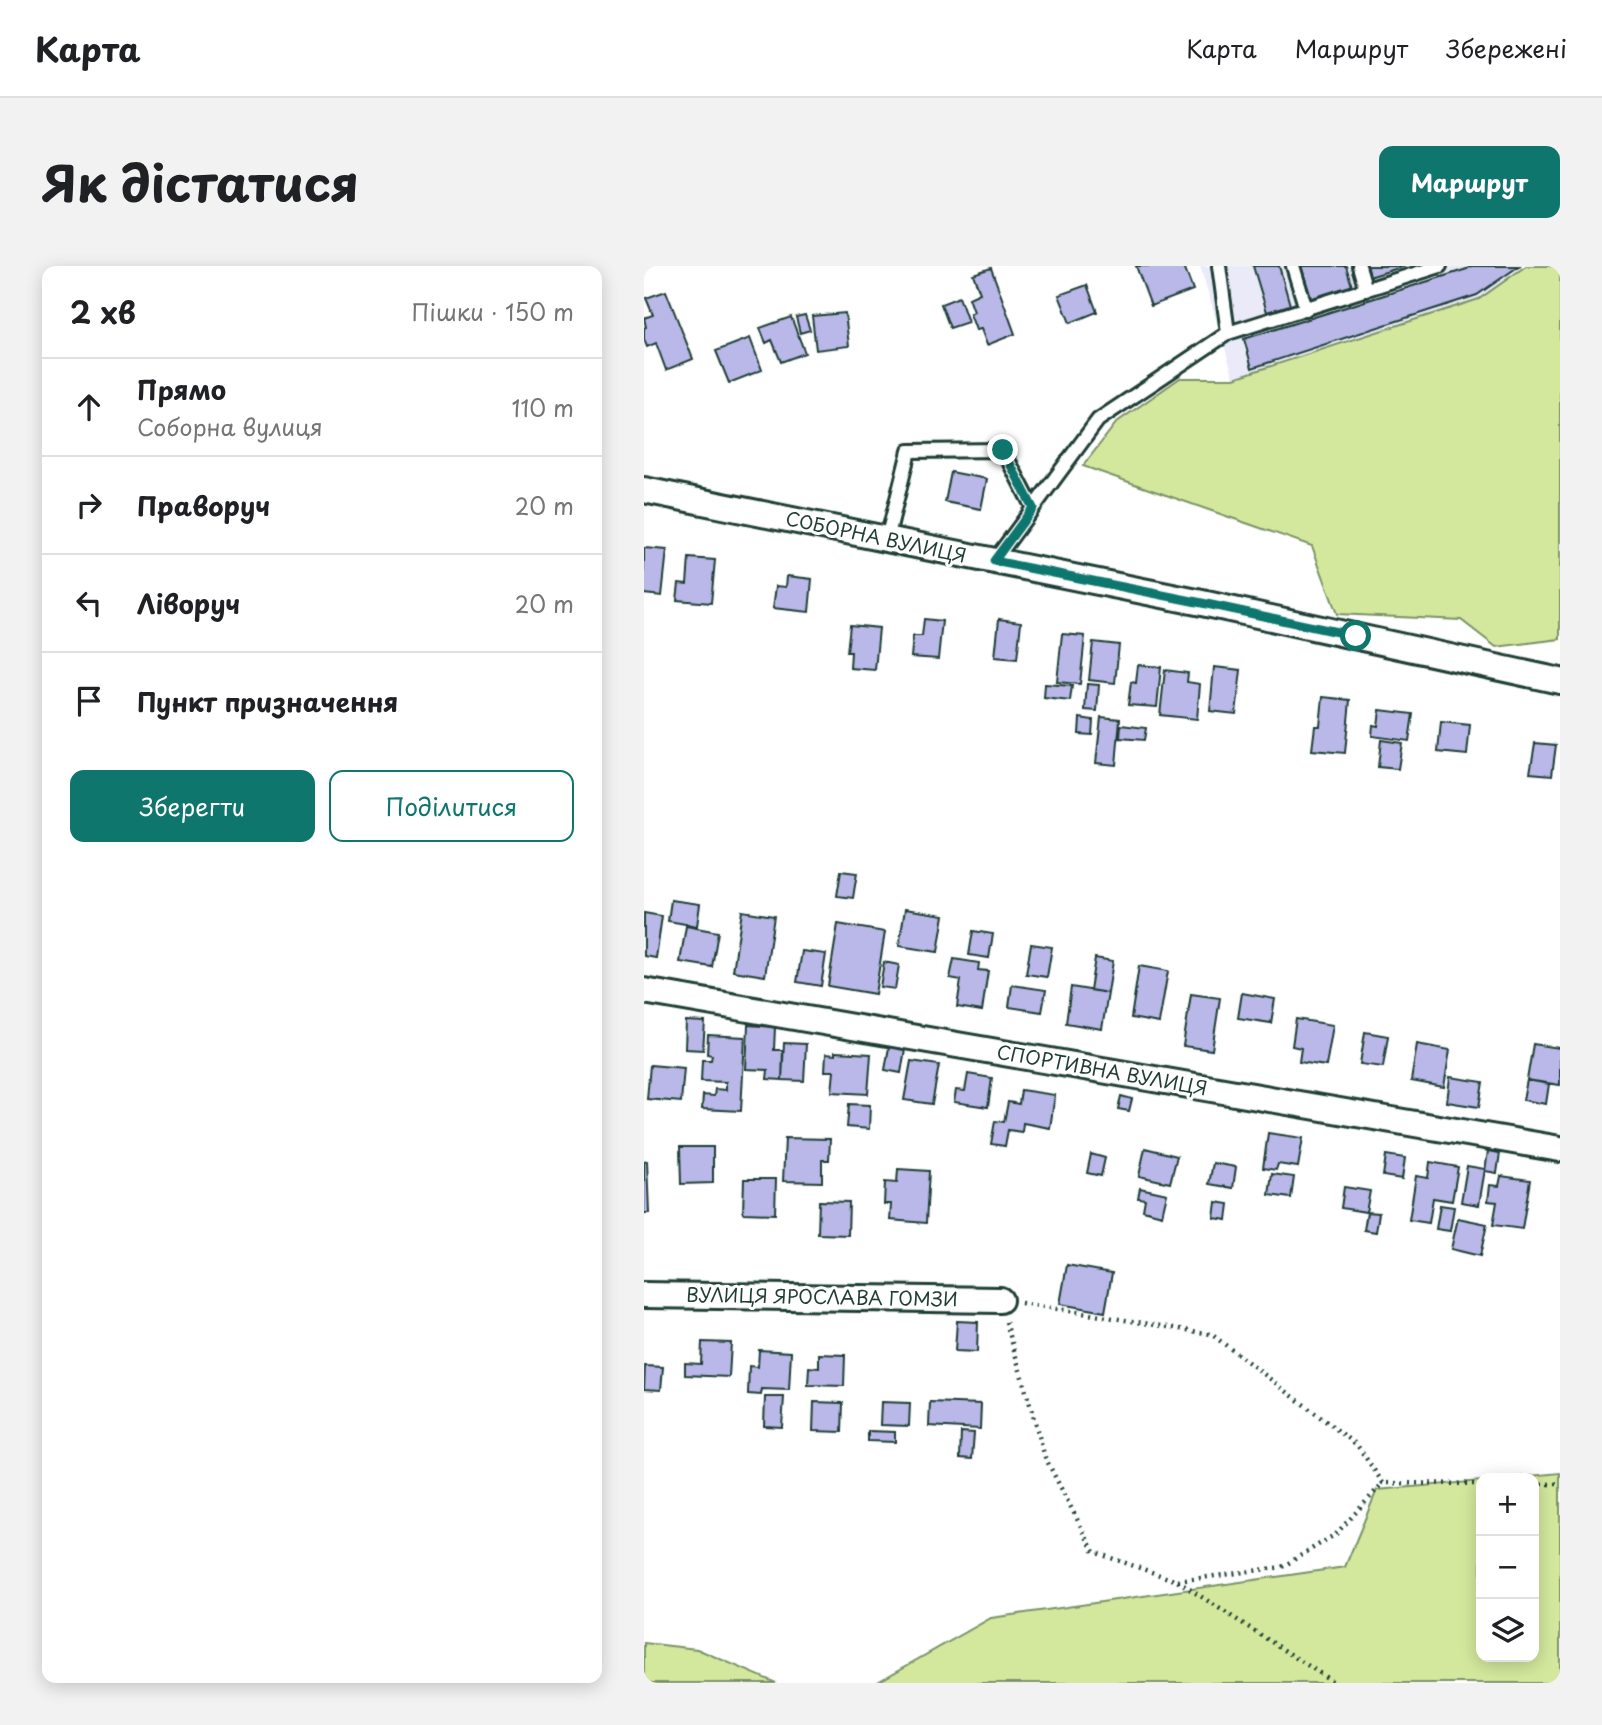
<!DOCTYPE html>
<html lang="uk">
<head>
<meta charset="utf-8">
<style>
	body { margin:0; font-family:"Playpen Sans",sans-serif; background:#f2f2f2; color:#202124 }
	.controls { position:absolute; right:21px; bottom:21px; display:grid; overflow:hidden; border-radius:14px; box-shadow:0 4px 18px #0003 }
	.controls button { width:63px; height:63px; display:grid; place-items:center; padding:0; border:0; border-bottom:2px solid #e0e0e0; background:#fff; color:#202124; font:35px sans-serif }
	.stop { position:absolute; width:21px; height:21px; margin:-16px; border:5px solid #0f766e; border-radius:50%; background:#fff }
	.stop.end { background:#0f766e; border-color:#fff; box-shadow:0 2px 7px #0008 }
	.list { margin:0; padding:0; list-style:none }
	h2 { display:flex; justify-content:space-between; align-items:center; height:91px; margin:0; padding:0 28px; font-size:30px }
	h2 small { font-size:23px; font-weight:400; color:#757577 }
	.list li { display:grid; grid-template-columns:46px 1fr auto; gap:21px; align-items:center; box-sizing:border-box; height:98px; padding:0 28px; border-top:2px solid #e0e0e0 }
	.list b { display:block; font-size:26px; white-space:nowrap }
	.list p { margin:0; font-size:23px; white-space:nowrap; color:#757577 }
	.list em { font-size:23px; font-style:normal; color:#757577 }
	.actions { display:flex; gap:14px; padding:21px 28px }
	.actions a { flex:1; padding:16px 0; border:2px solid #0f766e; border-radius:14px; text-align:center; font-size:24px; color:#0f766e }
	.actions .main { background:#0f766e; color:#fff }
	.icon { flex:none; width:38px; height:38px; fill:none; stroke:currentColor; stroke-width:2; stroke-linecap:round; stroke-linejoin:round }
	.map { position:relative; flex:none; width:916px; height:1417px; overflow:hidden; border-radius:14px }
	header { display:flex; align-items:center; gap:42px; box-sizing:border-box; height:98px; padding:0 35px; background:#fff; border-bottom:2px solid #e0e0e0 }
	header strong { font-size:33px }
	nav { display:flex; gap:38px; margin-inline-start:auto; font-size:24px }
	.intro { display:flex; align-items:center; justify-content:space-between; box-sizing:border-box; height:168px; padding:0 42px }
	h1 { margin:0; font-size:49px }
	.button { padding:18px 32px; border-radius:14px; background:#0f766e; color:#fff; font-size:24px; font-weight:700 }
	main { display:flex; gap:42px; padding:0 42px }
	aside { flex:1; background:#fff; border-radius:14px; box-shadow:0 4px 18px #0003 }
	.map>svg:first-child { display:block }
	.built { fill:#eaeaf8 }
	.green { fill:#d4e89d; stroke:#7a9268; stroke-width:2 }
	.building { fill:#b9b8e9; stroke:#1f3d34; stroke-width:2 }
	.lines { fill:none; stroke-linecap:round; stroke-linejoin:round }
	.service-casing { stroke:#1f3d34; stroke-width:18 }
	.minor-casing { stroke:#1f3d34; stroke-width:30 }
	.path { stroke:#1f3d34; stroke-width:4.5; stroke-dasharray:2 5; stroke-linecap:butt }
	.service { stroke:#fff; stroke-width:12 }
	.minor { stroke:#fff; stroke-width:24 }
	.route { stroke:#0f766e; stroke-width:9 }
	.labels { text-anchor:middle; stroke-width:6; stroke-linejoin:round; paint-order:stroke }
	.street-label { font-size:19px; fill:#1f3d34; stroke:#fff }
</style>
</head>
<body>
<header>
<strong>Карта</strong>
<nav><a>Карта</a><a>Маршрут</a><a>Збережені</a></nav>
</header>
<div class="intro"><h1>Як дістатися</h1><a class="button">Маршрут</a></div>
<main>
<aside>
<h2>2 хв<small>Пішки · 150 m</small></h2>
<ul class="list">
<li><svg class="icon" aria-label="ahead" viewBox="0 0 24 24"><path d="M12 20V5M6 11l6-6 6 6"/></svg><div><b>Прямо</b><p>Соборна вулиця</p></div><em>110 m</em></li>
<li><svg class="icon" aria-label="right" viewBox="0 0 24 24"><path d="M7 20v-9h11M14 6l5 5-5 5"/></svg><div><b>Праворуч</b></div><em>20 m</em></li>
<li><svg class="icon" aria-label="left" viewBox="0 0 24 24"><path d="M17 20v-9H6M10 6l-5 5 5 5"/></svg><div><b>Ліворуч</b></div><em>20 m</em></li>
<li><svg class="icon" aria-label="arrive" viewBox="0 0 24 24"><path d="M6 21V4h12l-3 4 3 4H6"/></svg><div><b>Пункт призначення</b></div></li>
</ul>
<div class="actions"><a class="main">Зберегти</a><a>Поділитися</a></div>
</aside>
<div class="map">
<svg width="916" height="1417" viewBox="0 0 916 1417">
	<rect width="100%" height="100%" fill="#fff"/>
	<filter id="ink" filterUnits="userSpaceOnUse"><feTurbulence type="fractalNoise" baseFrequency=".0143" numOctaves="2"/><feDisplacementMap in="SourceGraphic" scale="14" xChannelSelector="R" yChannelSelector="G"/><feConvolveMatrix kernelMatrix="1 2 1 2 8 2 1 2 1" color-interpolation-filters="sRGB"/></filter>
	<g filter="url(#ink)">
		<!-- built -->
		<path class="built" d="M556,0H882L835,33L590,112Z"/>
		<!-- green -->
		<path class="green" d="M882,0H916V373L852,381L817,354L693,348L668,280L439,200L473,156L536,112H590L835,33Z
			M916,1207V1417H232L347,1352L701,1301L733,1224L837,1215V1391H890V1212H863Z
			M0,1377L53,1383L132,1417H0Z"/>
		<!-- building -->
		<path class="building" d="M492,0H540L549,24L507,40Z
			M609,0H635L646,39L623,46Z
			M657,0H702L708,20L667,33Z
			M722,0H761L725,11Z
			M827,0H875L833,29L608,102L600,73L823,3Z
			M347,2L371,68L343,79L337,63L332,64L326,48L330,46L325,32L336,27L329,8Z
			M443,19L453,46L426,57L415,29Z
			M22,25L49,93L22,104L12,77L3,81L0,73V62L2,61L0,52L9,49L2,32Z
			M315,31L324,56L306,62L297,38Z
			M201,47L205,80L172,84L168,50Z
			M161,49L166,64L156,67L152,51Z
			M147,51L161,87L137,96L128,74L122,77L116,62Z
			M106,72L118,104L85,117L72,85Z
			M307,206L343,213L337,243L301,236Z
			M0,282L23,284L18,330L0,328Z
			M45,292L71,294L67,337L33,334L35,317L43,318Z
			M143,310L168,313L165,346L129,342L132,320L142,321Z
			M280,353L298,355L294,393L267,391L269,370H278Z
			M355,353L377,356L373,393L351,391Z
			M206,359L235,362L231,404L206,402L207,386H203Z
			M418,368L441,370L436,418L413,416Z
			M449,376L475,379L471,417L445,414Z
			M494,399L517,401L513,441L484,439L487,416L492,417Z
			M570,401L597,404L592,448L566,445Z
			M521,404L544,407L543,416L556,418L553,453L516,449Z
			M401,418L428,420L426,435L400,432Z
			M443,418L455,419L453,445L441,444Z
			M679,431L706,434L701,487L668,484L671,460H676Z
			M736,444L769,448L765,475L728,470L729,459L734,460Z
			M457,451L476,453L472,499L452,497Z
			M436,452L449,454L448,469L435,468Z
			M797,456L826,459L823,489L794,486Z
			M477,459L502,462L500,474L476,472Z
			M737,474L758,477L754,503L734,501Z
			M891,477L912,479L908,509L886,507Z
			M197,605L213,607L209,632L193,630Z
			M27,634L56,638L53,660L24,655Z
			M261,643L300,649L294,686L255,680Z
			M98,645L130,650L121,710L89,705Z
			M0,647L18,650L12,692L0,690Z
			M194,658L241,666L231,728L184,720Z
			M42,660L74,666L68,701L36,696Z
			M329,665L349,668L345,692L325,689Z
			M387,678L408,681L403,711L382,708Z
			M158,685L182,688L177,720L153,716Z
			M451,692L469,695L464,727L446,724Z
			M310,693L335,697L334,704L344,705L338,745L313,741L317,714L306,712Z
			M240,696L255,699L251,723L236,721Z
			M495,700L524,705L515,757L487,752Z
			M368,719L402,724L398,746L365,741Z
			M427,721L464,727L458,763L422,757Z
			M598,727L631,733L627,757L594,752Z
			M547,728L576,732L568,784L539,780Z
			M652,753L689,759L682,800L655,796L657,782L648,780Z
			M42,755L61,756L59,784L41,783Z
			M104,759L131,761L130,784H139L138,814L123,813L124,804L102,803Z
			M721,766L744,770L739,801L716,798Z
			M64,769L101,771L97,845L58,843L59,829L70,830L71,823L82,824V816L57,815L58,794H67L68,789L63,788Z
			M140,777L162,778L160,815L138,814Z
			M773,778L806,784L800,821L767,815Z
			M889,778L916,782V819L883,814Z
			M245,781L261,783L257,807L241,804Z
			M191,786L227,788L224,828L188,826L190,805H181L182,788L191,789Z
			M267,795L295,799L288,838L260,834Z
			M6,799L40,802L37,836L3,833Z
			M324,808L348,812L344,841L310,836L312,824L321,825Z
			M806,811L839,816L835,841L803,836Z
			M883,814L905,818L902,838L879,834Z
			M377,824L411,829L406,862L379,857L378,866L364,864L361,880L347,878L351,855L360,856L364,836L375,838Z
			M477,830L488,833L485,845L474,843Z
			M205,838L226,839L225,863L203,861Z
			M624,867L659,872L654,901L634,898L632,904L619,902Z
			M141,872L186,873L185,894H178V916L139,915Z
			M36,881H69V917L37,918Z
			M501,882L533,890L526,917L495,910Z
			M844,885L856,887L853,907L841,905Z
			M447,888L461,892L457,910L443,907Z
			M742,889L761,892L758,913L739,910Z
			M3,895L5,947H0V896Z
			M786,896L814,901L808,935L789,932L785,957L765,954L772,910L784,912Z
			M569,897L592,901L589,922L565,918Z
			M823,900L841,903L835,939L817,936Z
			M254,903L285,905L282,957L246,954L247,938H240L241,916L253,917Z
			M628,908L650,911L647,932L625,929Z
			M857,910L886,914L878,963L849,959L853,936L844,935L846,919L855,920Z
			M100,913H132L131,948L99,947Z
			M700,921L726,925L722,946L697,942Z
			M496,922L523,928L518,949L499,944L501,933L494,932Z
			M175,935L205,936L204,969L174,968Z
			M572,936L585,938L583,954L570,952Z
			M796,939L810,941L806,965L792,963Z
			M723,946L735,947L732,966L720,964Z
			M814,952L843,958L836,990L807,983Z
			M423,999L468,1007L461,1046L416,1038Z
			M313,1055L334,1056L333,1086L311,1085Z
			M58,1076L87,1077L85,1111L41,1109V1097L57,1098Z
			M115,1084L147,1086L145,1124L118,1123L117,1129L104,1128L105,1100L114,1101Z
			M175,1088L201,1089L200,1120L164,1119L165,1101L175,1102Z
			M1,1100L19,1101L17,1124L0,1123Z
			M121,1131H140L138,1161L120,1160Z
			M170,1136L199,1137L198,1166L169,1165Z
			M237,1136L266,1137L265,1160L236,1159Z
			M286,1136L337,1138L336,1163L285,1160Z
			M224,1165L251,1166V1176L224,1175Z
			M317,1166L330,1167L328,1193L316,1192Z"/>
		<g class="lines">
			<defs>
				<path id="service" d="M649,0L662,43
					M715,0L722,24
					M584,67L796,0
					M243,273L265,185L359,184L389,242
					M350,295L454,154L584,67L575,0"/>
				<path id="minor" d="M0,224L558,337L916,415
					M0,725L916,883
					M0,1029L356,1034"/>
			</defs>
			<!-- service casing -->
			<use href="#service" class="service-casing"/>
			<!-- minor casing -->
			<use href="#minor" class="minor-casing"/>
			<!-- path -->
			<path class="path" d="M377,1037L567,1068L713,1179L739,1217L837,1218
				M362,1056L401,1191L450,1286L533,1315L691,1417
				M890,1218H916
				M534,1315L638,1301L692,1268L739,1217"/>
			<!-- service -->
			<use href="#service" class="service"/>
			<!-- minor -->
			<use href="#minor" class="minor"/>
		</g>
	</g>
	<g class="lines" filter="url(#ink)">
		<!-- route -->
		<path class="route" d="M359,184L389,242L350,295L558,337L712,370"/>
	</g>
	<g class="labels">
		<!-- street labels -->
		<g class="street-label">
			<text transform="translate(232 271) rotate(12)" y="7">СОБОРНА ВУЛИЦЯ</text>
			<text transform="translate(458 804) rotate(10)" y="7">СПОРТИВНА ВУЛИЦЯ</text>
			<text transform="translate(178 1031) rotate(1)" y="7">ВУЛИЦЯ ЯРОСЛАВА ГОМЗИ</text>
		</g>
	</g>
</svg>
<div class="controls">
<button>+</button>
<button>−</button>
<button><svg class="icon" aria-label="layers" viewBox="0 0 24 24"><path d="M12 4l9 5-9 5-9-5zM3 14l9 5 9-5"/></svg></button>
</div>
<div class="stop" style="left:712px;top:370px"></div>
<div class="stop end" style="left:359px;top:184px"></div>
</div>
</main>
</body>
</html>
